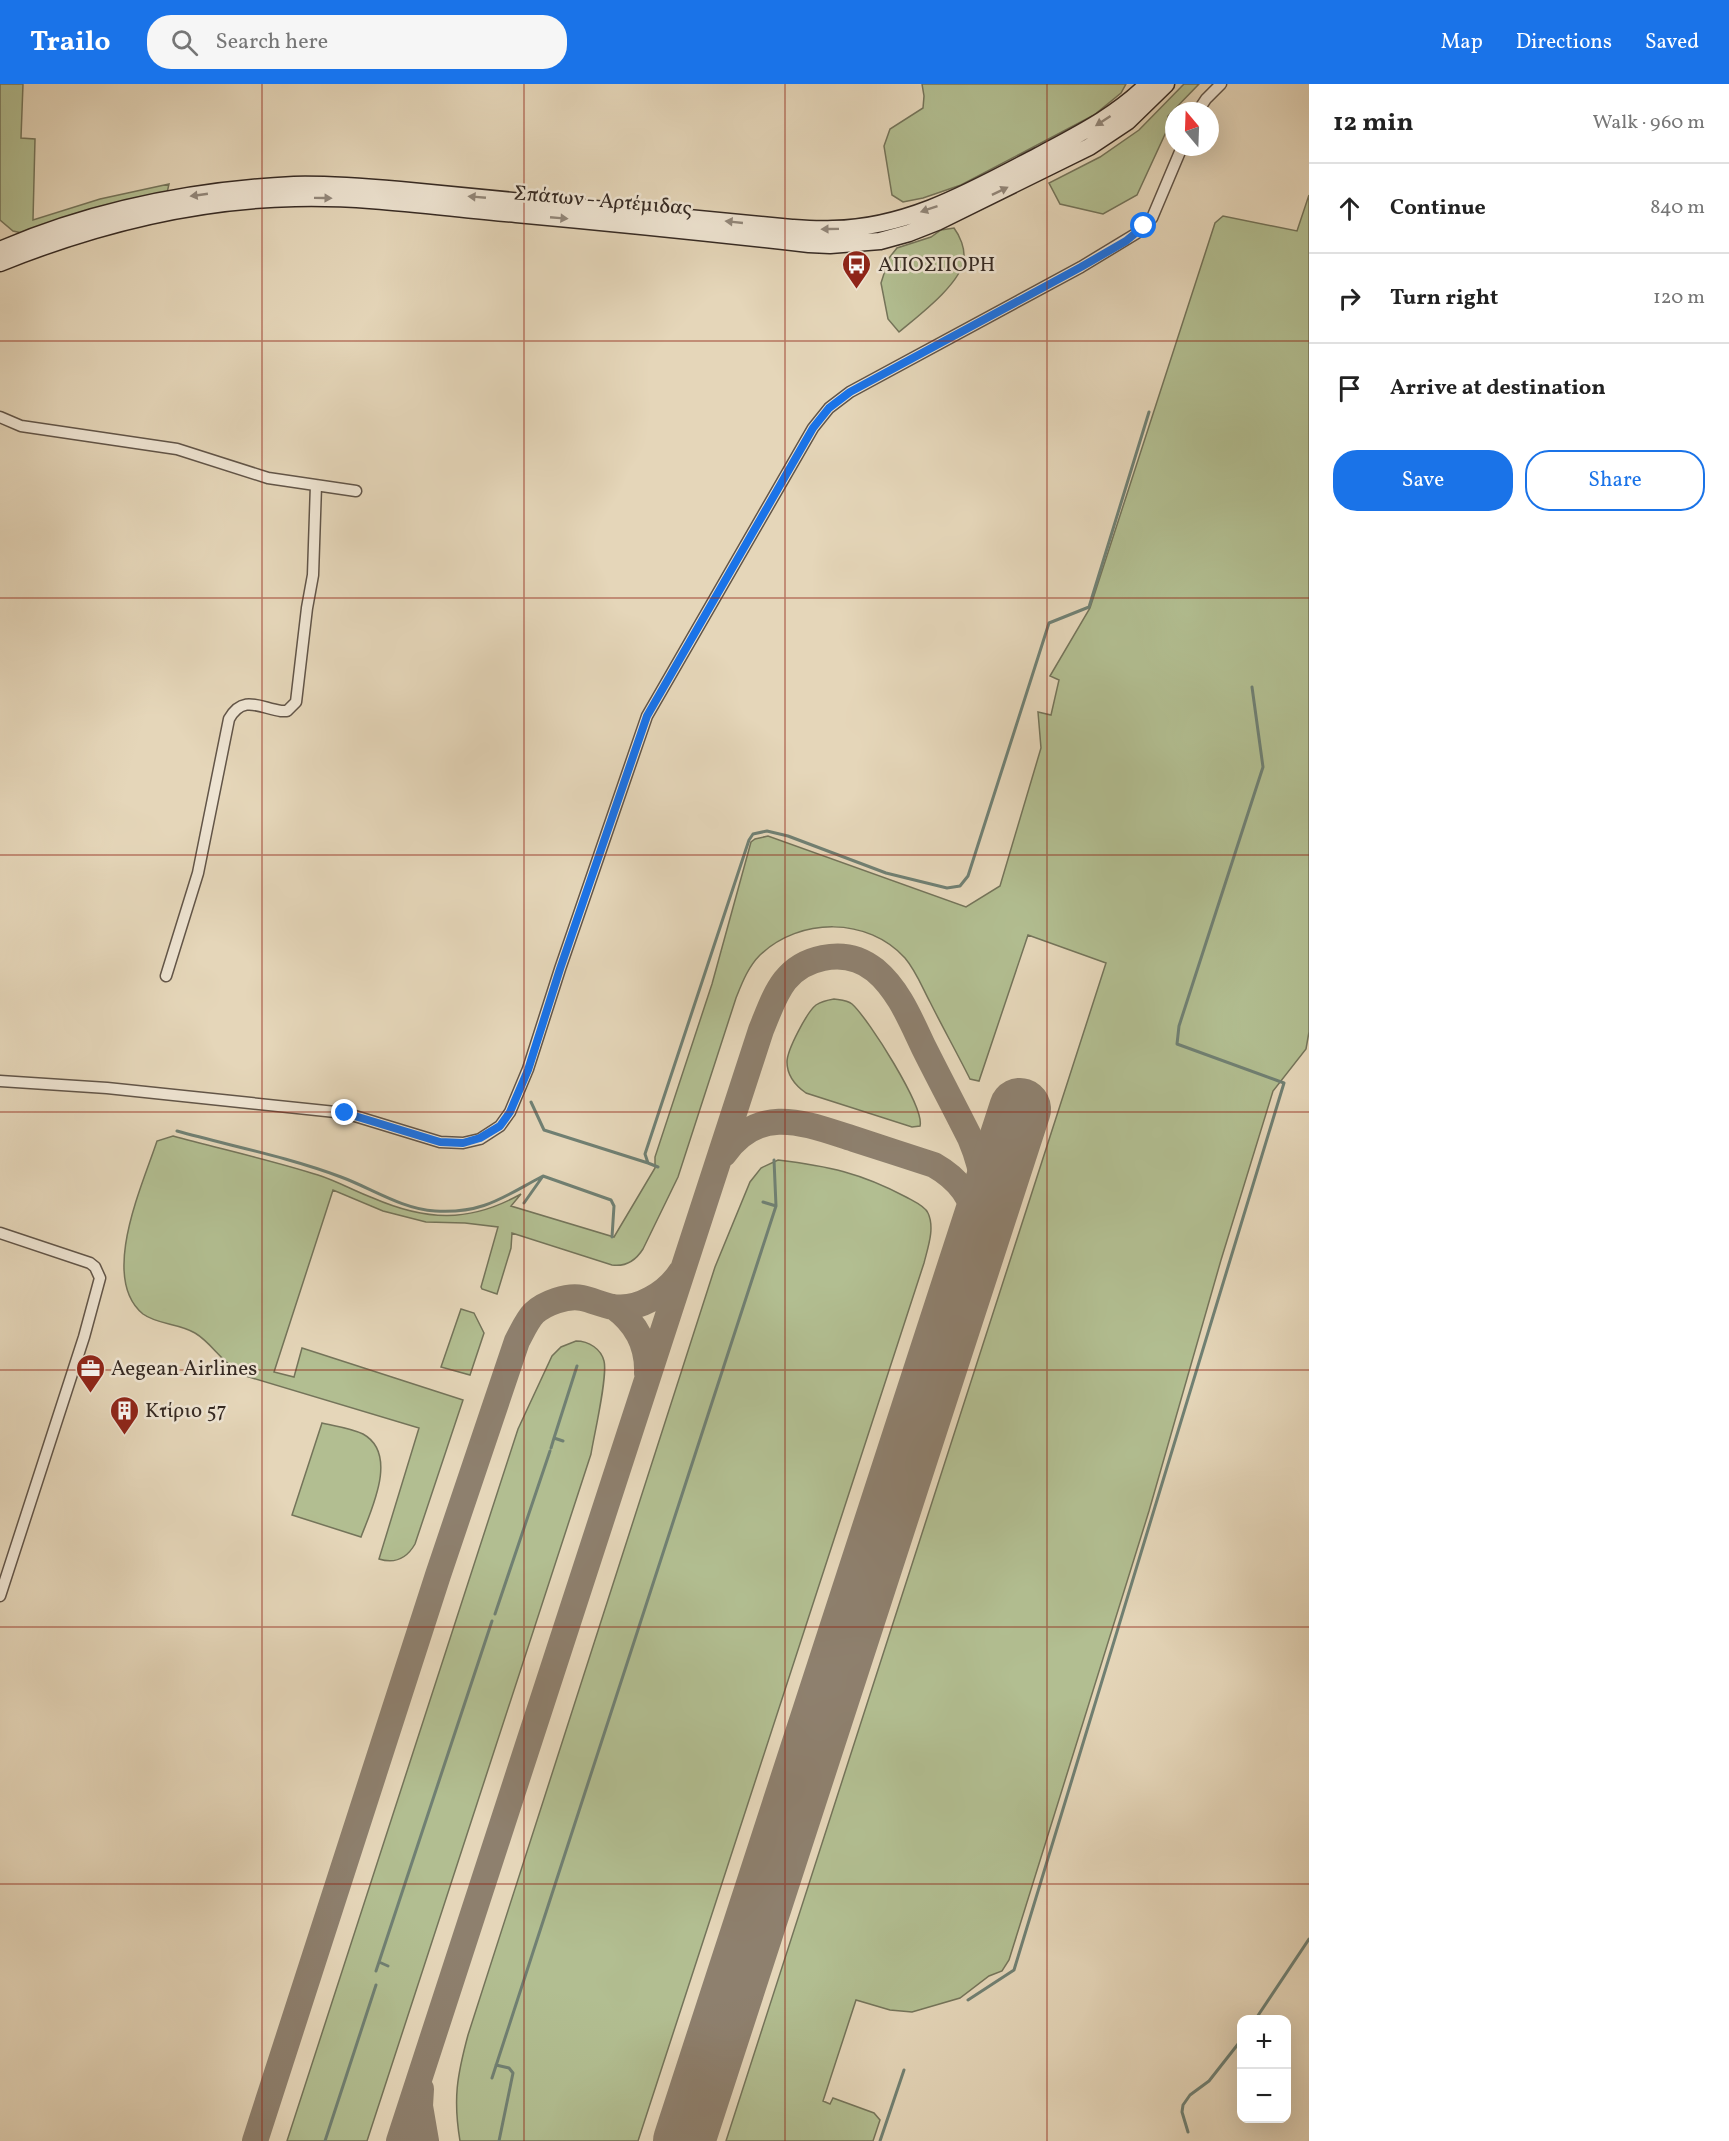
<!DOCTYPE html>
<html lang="en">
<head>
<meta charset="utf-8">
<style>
	body { margin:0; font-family:Vollkorn,serif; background:#f6f6f6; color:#222 }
	.controls { position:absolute; right:18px; bottom:18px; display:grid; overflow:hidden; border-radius:12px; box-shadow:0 6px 24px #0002 }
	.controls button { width:54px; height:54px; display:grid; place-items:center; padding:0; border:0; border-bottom:2px solid #e0e0e0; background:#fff; color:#222; font:30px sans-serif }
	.compass { position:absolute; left:1165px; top:18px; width:54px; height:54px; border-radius:50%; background:#fff; box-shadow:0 6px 24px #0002; rotate:341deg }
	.stop { position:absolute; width:18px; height:18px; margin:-14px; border:4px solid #1a73e8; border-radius:50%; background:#fff }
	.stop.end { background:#1a73e8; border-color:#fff; box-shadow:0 2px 6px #0008 }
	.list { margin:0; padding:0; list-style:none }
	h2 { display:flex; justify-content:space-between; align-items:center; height:78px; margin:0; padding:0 24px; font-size:26px }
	h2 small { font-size:20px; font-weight:400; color:#767676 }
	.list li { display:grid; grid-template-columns:39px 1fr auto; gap:18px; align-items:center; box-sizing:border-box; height:90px; padding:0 24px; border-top:2px solid #e0e0e0 }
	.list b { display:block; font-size:22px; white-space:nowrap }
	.list em { font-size:20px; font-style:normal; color:#767676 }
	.actions { display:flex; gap:12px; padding:18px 24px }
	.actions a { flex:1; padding:14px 0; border:2px solid #1a73e8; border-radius:24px; text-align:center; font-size:21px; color:#1a73e8 }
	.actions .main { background:#1a73e8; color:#fff }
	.icon { flex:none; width:33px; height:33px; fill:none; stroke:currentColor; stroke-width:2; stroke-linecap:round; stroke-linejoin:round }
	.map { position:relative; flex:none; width:1309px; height:2057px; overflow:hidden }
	header { display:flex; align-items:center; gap:36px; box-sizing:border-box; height:84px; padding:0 30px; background:#1a73e8; color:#fff }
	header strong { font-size:28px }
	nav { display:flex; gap:33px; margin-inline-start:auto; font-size:21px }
	.search { width:420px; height:54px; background:#f6f6f6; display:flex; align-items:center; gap:15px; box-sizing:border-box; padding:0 21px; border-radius:24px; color:#767676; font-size:22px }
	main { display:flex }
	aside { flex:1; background:#fff }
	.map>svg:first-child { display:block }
	.green { fill:#b2be91; stroke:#74745a; stroke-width:1.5 }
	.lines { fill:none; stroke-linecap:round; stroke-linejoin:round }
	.stream { stroke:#708073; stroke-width:3 }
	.taxiway { stroke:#8e806e; stroke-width:26 }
	.runway { stroke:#8e806e; stroke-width:62 }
	.minor-casing { stroke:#625548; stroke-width:13 }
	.secondary-casing { stroke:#362a23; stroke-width:19 }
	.minor { stroke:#eee4d2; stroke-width:10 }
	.secondary { stroke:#eee4d2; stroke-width:16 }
	.oneway { fill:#92877a }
	.route { stroke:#1a73e8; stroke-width:8 }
	.grid { fill:none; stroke:#8f2418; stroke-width:1.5; stroke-opacity:0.55 }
	.labels { text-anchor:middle; stroke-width:5; stroke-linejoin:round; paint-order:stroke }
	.street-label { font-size:21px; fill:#362a23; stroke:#eee4d2 }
	.poi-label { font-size:21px; fill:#362a23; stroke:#eee4d2; text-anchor:start }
</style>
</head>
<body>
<header>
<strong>Trailo</strong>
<div class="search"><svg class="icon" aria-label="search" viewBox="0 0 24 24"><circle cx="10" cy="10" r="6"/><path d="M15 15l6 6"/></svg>Search here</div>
<nav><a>Map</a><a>Directions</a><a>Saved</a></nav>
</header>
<main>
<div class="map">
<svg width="1309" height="2057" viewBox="0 0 1309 2057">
	<rect width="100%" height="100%" fill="#e5d6b9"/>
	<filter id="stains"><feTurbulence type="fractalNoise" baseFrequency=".00333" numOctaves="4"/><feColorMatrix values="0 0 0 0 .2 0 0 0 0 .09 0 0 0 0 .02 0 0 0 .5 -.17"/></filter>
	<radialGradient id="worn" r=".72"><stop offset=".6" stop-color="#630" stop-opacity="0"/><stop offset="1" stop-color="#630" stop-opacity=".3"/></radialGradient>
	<!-- green -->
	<path class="green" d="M0,0H23L21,54L35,55L33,136L100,115L169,100L167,109L22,149L13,147L0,136Z
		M922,0H1126L1121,9L1094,31L961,101L923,114L903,118L892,111L884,62L890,45L923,24L924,12Z
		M1184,0H1199L1168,32L1166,48L1137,111L1103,130L1060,120L1049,99L1100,73L1139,46Z
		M1309,111V948L1306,965L1273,1007L1221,1176L1149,1427L1009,1876L1002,1887L989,1892L960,1914L912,1928L890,1926L856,1916L823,2017L830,2020L833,2014L874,2029L880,2036L873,2057H726L1106,879L1028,851L979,997L970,995C957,969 943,944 930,918C922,903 916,887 905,874C868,833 800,833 760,871C748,883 742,899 736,914L678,1093L643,1165C636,1176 626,1183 612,1181L512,1149L511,1164L497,1210L482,1205L481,1203L498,1143L465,1139L426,1138L383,1127L333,1106L274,1288L294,1293L302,1264L463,1316L415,1460C407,1474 395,1480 379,1475L419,1344L239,1290V1287C221,1278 212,1259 195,1249C179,1239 158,1241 143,1230C99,1194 143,1100 157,1057L173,1052C221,1065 271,1076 318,1091C337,1097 354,1107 373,1114C426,1137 469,1139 521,1110L511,1122L614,1153L655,1084V1073L712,900L751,758L755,755L768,752L966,823L1000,802L1041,664L1038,628L1051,631L1059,596L1050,592L1090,524L1215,139L1223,132L1297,147Z
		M954,144C960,152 965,164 964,175C961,200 918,232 899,248L888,235L881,199L889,174L897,164L931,153L941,146Z
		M834,915C840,916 847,916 852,920C868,934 925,1024 920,1042L912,1043L806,1009C796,1002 787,992 787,978C787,966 807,928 816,921C822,917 828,916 834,915Z
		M778,1076C828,1082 861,1089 906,1113C913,1117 925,1122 928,1129C935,1144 928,1163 924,1179L638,2057H460C453,2015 457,1992 468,1951L715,1183L750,1098L761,1084Z
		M461,1225L474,1229L484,1249L470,1291L441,1283Z
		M576,1257C589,1257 601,1265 604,1277C608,1292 594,1351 591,1370L367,2057H287L518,1345L552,1272L561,1263Z
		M322,1339C335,1342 351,1344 363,1350C399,1370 371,1426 361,1453L292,1431Z"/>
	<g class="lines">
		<!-- stream -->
		<path class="stream" d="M531,1018L544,1046L648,1079
			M177,1047C231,1062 288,1073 341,1093C371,1104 402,1125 435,1127C483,1130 503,1113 543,1092
			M658,1083L648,1079L645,1070L749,756L753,750L767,747L788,752L886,789L947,804L960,802L968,792L1049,539L1089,523L1149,328
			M763,1118L776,1122
			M524,1119L543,1092L611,1116L614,1122L612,1153
			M554,1354L577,1282
			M551,1364L554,1354L563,1357
			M495,1530L550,1367
			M379,1878L388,1882
			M376,1887L492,1537
			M968,1916L1014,1886L1284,999L1177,960L1179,942L1263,683L1252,603
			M1255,1936L1309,1855
			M496,1981L509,1984L513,1989L499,2057
			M492,1994L776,1122L774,1076
			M1188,2048L1182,2028L1183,2021L1190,2011L1209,1997L1242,1955
			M325,2057L376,1901
			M880,2057L904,1986"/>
		<!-- taxiway -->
		<path class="taxiway" d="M724,1070C760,1019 806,1040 854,1055C881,1064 907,1072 934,1081C957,1094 974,1114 976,1141
			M614,1223C636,1239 648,1262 647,1289
			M421,2005L420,2022L426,2057
			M255,2057L438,1491L517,1257C522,1248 527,1236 534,1229C545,1219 567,1211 582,1214C592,1216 602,1221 613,1223C638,1227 667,1209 680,1189
			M399,2057L761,946C775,912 783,882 823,874C842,870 860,874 875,886C899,906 911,937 924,964C939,994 955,1024 970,1054C987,1094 986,1117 976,1158"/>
		<!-- runway -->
		<path class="runway" d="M684,2057L1020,1025"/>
		<defs>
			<path id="minor" d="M1198,27L1206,15L1221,0
				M0,333L21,342L177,365L268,394L356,407
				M166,892L198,789L229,635C243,610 260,624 281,627H287L296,618L307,524L313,491L316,401
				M0,997L107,1004L345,1029L440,1058L463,1059L480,1055L500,1042L510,1028L528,985L560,885L647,632L813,344L829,324L850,308L1081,183L1137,149L1152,134L1182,63
				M0,1149L90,1179L95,1183L100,1194L84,1253L0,1512"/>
			<path id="secondary" d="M0,166C93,126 194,106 294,101C330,100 365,103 400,106L792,144C806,145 819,146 833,145C908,144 973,106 1038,72C1077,51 1116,32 1148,0
				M0,179C94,141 193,116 295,114C369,112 443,124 516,130C614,139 712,149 809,160L830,161L880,157L909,149L937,138L1089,63L1128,37L1166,0"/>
		</defs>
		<!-- minor casing -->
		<use href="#minor" class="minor-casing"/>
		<!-- secondary casing -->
		<use href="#secondary" class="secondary-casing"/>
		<!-- minor -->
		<use href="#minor" class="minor"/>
		<!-- secondary -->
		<use href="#secondary" class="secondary"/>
	</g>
	<!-- one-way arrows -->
	<defs><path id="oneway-solid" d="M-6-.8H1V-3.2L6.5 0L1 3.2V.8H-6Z" transform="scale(1.5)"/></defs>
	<g class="oneway">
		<use href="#oneway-solid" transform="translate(1103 37) rotate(147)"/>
		<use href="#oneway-solid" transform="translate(1000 107) rotate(-26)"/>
		<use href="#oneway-solid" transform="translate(199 111) rotate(172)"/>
		<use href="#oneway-solid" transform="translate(477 113) rotate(-175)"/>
		<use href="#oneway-solid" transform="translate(323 114) rotate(1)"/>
		<use href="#oneway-solid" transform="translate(929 125) rotate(161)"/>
		<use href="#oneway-solid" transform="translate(559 134) rotate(5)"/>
		<use href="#oneway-solid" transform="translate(734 138) rotate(-174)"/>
		<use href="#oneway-solid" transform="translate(830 145) rotate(179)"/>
	</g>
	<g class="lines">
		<!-- route -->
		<path class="route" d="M345,1029L440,1058L463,1059L480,1054L500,1042L510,1028L528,986L560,885L647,632L813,344L829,324L850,308L1081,183L1126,157L1144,142"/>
	</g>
	<!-- grid -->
	<path class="grid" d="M262,0V2057M524,0V2057M785,0V2057M1047,0V2057M0,257H1309M0,514H1309M0,771H1309M0,1028H1309M0,1286H1309M0,1543H1309M0,1800H1309"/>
	<!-- icons -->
	<defs>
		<symbol id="bus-pin" viewBox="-11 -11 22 30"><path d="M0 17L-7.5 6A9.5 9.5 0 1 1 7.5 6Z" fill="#8f2418" stroke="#eee4d2"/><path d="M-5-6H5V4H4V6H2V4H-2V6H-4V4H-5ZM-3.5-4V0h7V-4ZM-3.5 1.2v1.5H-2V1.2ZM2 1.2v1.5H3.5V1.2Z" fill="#fff"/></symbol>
		<symbol id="office-pin" viewBox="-11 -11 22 30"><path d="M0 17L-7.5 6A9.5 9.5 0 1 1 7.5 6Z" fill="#8f2418" stroke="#eee4d2"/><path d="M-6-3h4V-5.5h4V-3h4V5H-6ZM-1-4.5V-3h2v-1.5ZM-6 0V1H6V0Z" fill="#fff"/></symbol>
		<symbol id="building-pin" viewBox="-11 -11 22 30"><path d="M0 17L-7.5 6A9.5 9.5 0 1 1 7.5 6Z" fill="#8f2418" stroke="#eee4d2"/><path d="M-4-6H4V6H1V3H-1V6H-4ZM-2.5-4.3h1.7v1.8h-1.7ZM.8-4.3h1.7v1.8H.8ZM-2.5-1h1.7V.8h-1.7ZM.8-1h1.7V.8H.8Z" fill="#fff"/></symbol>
	</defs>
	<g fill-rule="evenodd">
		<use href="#bus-pin" x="840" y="164" width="33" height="45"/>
		<use href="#office-pin" x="74" y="1268" width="33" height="45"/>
		<use href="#building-pin" x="108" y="1310" width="33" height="45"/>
	</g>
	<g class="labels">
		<!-- street labels -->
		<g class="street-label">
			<text transform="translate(603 116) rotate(5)" y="7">Σπάτων - Αρτέμιδας</text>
		</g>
		<!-- poi labels -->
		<g class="poi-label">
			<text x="878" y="187">ΑΠΟΣΠΟΡΗ</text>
			<text x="111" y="1291">Aegean Airlines</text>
			<text x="145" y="1333">Κτίριο 57</text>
		</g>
	</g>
	<rect width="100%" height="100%" filter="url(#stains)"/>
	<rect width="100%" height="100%" fill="url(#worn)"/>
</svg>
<div class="controls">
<button>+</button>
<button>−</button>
</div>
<svg class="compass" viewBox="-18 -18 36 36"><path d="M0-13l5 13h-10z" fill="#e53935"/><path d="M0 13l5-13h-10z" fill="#767676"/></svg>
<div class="stop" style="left:1144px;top:142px"></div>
<div class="stop end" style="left:345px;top:1029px"></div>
</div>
<aside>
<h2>12 min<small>Walk · 960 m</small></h2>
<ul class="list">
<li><svg class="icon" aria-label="ahead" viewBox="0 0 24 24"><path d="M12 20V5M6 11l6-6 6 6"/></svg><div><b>Continue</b></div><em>840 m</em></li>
<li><svg class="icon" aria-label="right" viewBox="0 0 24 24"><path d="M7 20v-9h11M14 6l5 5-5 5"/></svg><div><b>Turn right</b></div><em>120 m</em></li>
<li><svg class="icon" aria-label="arrive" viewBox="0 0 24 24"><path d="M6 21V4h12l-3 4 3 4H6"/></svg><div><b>Arrive at destination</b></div></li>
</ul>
<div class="actions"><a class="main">Save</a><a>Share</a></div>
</aside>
</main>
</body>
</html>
